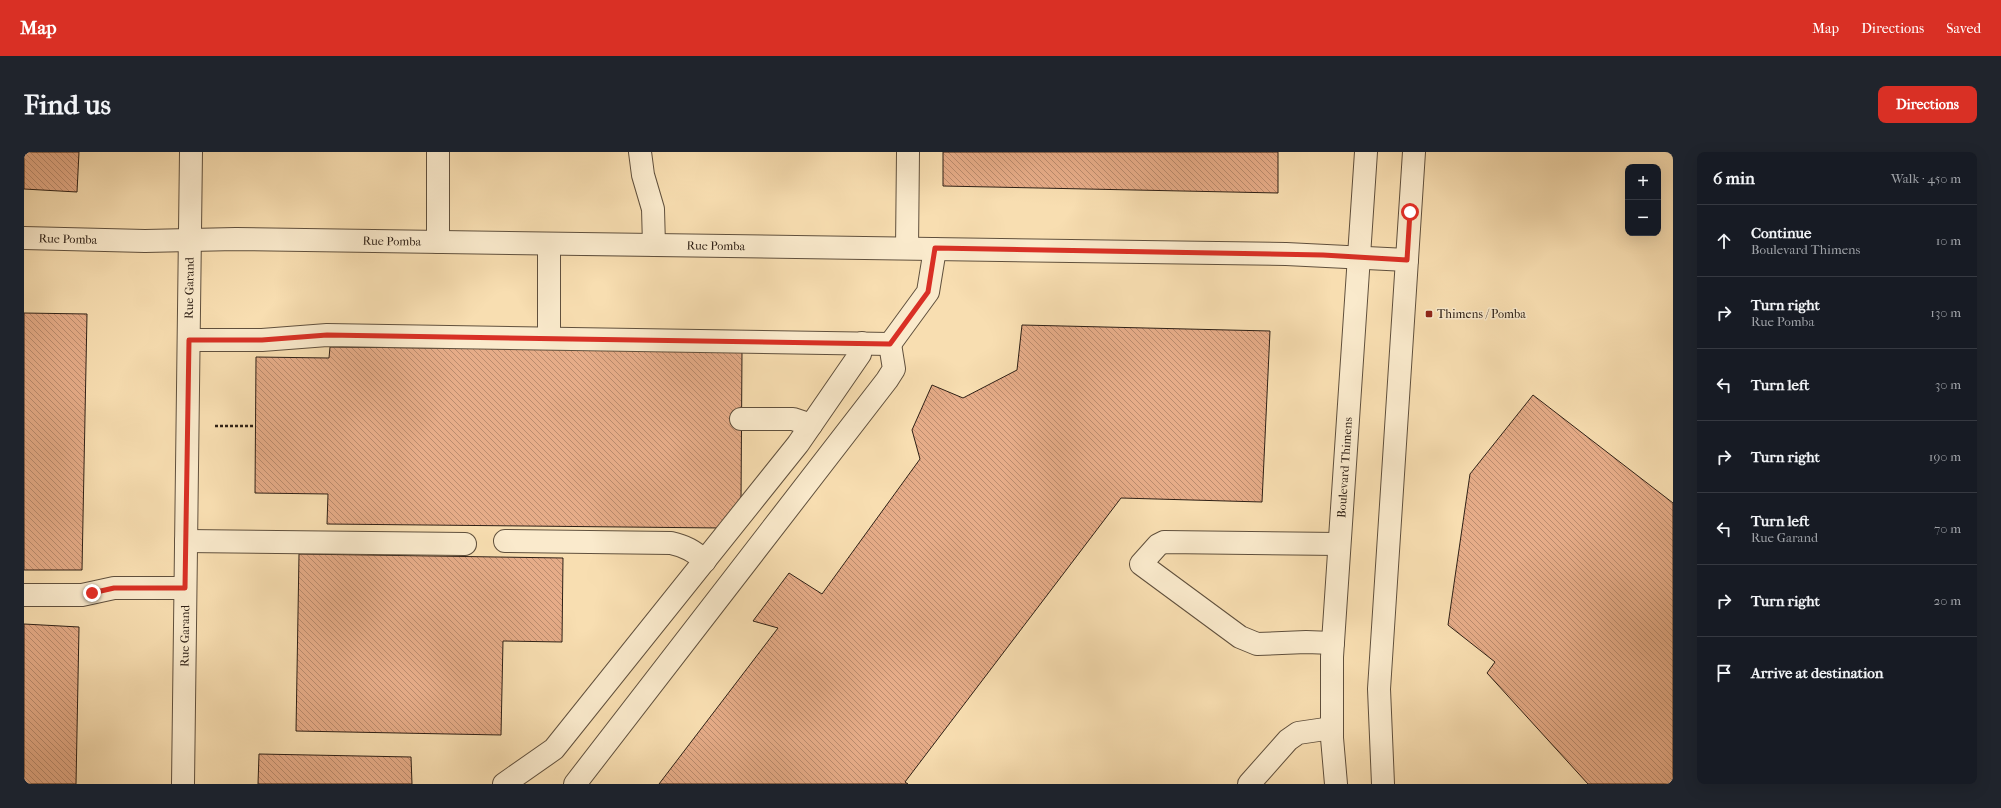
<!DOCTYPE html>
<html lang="en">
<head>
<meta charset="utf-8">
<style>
	body { margin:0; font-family:"IM FELL French Canon",serif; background:#20242c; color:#f1f3f6 }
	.controls { position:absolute; right:12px; top:12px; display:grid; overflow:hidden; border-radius:8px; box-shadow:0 4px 16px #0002 }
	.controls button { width:36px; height:36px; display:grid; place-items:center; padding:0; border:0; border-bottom:1px solid #363941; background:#171b24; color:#f1f3f6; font:20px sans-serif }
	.stop { position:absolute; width:12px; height:12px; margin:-9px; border:3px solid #d93025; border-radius:50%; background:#fff }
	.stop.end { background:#d93025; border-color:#fff; box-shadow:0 1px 4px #0008 }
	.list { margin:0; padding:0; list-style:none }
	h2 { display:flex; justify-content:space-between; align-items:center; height:52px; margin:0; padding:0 16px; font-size:17px }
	h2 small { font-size:13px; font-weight:400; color:#9ea1a6 }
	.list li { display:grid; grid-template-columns:26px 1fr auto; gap:12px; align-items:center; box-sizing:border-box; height:72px; padding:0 16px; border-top:1px solid #363941 }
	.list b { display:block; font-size:15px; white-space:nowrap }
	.list p { margin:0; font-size:13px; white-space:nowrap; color:#9ea1a6 }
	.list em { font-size:13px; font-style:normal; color:#9ea1a6 }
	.icon { flex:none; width:22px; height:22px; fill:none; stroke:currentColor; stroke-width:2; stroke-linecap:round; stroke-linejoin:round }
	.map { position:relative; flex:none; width:1649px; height:632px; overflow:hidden; border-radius:8px }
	header { display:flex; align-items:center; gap:24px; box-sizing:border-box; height:56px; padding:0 20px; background:#d93025; color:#fff }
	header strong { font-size:19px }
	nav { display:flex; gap:22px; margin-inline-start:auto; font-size:14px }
	.intro { display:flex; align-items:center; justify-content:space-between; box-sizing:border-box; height:96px; padding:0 24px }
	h1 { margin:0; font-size:28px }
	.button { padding:10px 18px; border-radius:8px; background:#d93025; color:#fff; font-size:14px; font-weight:700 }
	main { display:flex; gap:24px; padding:0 24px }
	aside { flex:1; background:#171b24; border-radius:8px; box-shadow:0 4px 16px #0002 }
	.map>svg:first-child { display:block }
	.building { fill:url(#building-back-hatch); stroke:#2e2016 }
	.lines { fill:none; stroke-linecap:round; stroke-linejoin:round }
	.minor-casing { stroke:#60503d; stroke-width:24 }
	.path { stroke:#2e2016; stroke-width:2.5; stroke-dasharray:3 2; stroke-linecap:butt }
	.minor { stroke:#faeacc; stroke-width:22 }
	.route { stroke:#d93025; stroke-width:5 }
	.poi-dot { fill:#8f2418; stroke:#faeacc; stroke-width:1.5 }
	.labels { text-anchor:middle; stroke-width:3; stroke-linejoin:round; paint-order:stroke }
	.street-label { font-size:12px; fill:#2e2016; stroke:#faeacc }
	.poi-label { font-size:12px; fill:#2e2016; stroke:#faeacc; text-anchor:start }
</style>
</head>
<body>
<header>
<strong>Map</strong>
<nav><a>Map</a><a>Directions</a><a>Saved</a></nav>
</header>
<div class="intro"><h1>Find us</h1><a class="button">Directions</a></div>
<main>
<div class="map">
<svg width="1649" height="632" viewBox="0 0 1649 632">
	<defs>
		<pattern id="building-back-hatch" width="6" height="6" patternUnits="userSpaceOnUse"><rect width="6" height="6" fill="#e6ac88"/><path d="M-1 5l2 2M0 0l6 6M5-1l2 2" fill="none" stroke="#bb8c6e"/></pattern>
	</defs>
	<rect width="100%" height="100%" fill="#f8deb1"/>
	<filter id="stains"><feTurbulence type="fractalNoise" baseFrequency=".005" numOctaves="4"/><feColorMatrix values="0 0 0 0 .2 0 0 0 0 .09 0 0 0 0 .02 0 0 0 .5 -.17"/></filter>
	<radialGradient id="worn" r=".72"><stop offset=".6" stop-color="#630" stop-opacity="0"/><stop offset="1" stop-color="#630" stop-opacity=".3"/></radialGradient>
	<!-- building -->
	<path class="building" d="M0,0H55L53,40L0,37Z
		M919,0H1254V41L919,34Z
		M0,161L63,162L58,418H0Z
		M998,173L1246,179L1238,350L1097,346L881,630L884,632H635L754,476L729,469L765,421L798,442L896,307L888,278L908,233L939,246L993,218Z
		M306,195L718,199L717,350L698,376L303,372L304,342L231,341L232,205L305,206Z
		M1509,243L1649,351V632H1564L1463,521L1471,510L1424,473L1446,322Z
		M275,402L539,406L538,490L479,489L477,583L272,579Z
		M0,472L55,475L52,632H0Z
		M235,602L387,605L388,632H234Z"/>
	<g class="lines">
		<defs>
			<g id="minor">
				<path d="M616,0L619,23L629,57L630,93"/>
				<path id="s1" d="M0,86L121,89L212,87L1262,102L1383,108"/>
				<path d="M414,90V0"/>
				<path d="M883,96L884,0"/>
				<path d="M525,186V92"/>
				<path d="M165,188H238L303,183L866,192L904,140L911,97"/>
				<path d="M717,267H769L787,273"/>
				<path d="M162,389L441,392"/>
				<path d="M481,389L647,391C661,394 670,399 681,409"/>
				<path d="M0,443H58L90,436H161"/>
				<path d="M1309,491L1282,490L1233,492L1216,485L1117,412L1134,393L1140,390L1315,392"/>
				<path id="s2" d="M159,632L167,0"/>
				<path d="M480,632L530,597L774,292L836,202L838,191"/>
				<path d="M551,632L863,228L870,217L866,192"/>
				<path d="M1225,632L1264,588L1274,581L1308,576"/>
				<path id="s3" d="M1312,632L1308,586V505L1342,0"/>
				<path d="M1359,632L1355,537L1390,0"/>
			</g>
		</defs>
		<!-- minor casing -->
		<use href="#minor" class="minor-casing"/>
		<!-- path -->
		<path class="path" d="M191,274H231"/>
		<!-- minor -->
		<use href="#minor" class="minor"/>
	</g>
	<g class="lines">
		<!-- route -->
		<path class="route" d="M68,441L90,436H161L165,188H238L303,183L866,192L904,140L911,96L1299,103L1383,108L1386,60"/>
	</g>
	<!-- markers -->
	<rect class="poi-dot" x="1401" y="158" width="8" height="8" rx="2"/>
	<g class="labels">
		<!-- street labels -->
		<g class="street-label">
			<text dy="4" stroke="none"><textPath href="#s1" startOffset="44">Rue Pomba</textPath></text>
			<text dy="4" stroke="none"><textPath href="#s1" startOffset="368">Rue Pomba</textPath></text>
			<text dy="4" stroke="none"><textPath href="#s1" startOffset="692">Rue Pomba</textPath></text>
			<text dy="4" stroke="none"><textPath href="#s2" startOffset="496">Rue Garand</textPath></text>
			<text dy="4" stroke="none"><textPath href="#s3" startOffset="317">Boulevard Thimens</textPath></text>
			<text dy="4" stroke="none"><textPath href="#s2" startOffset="148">Rue Garand</textPath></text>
		</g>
		<!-- poi labels -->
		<g class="poi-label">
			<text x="1413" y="166">Thimens / Pomba</text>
		</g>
	</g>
	<rect width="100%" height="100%" filter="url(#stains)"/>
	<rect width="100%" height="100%" fill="url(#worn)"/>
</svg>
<div class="controls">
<button>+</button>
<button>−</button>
</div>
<div class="stop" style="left:1386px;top:60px"></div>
<div class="stop end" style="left:68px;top:441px"></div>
</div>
<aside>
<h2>6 min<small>Walk · 450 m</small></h2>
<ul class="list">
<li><svg class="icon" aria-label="ahead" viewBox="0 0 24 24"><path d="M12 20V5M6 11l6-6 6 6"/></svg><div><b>Continue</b><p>Boulevard Thimens</p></div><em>10 m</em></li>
<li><svg class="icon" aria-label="right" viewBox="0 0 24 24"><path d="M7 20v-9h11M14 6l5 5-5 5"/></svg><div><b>Turn right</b><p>Rue Pomba</p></div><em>130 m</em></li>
<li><svg class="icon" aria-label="left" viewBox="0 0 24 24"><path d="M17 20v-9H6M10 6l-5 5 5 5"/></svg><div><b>Turn left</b></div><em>30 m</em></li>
<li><svg class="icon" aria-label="right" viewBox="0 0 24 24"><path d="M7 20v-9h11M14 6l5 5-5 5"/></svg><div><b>Turn right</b></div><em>190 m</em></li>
<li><svg class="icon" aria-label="left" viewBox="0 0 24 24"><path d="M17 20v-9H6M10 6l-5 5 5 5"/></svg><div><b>Turn left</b><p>Rue Garand</p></div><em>70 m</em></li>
<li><svg class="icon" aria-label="right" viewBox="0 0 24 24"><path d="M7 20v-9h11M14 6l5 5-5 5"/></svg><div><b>Turn right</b></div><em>20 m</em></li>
<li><svg class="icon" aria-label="arrive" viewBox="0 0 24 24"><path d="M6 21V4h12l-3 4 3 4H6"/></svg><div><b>Arrive at destination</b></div></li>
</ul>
</aside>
</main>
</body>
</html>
